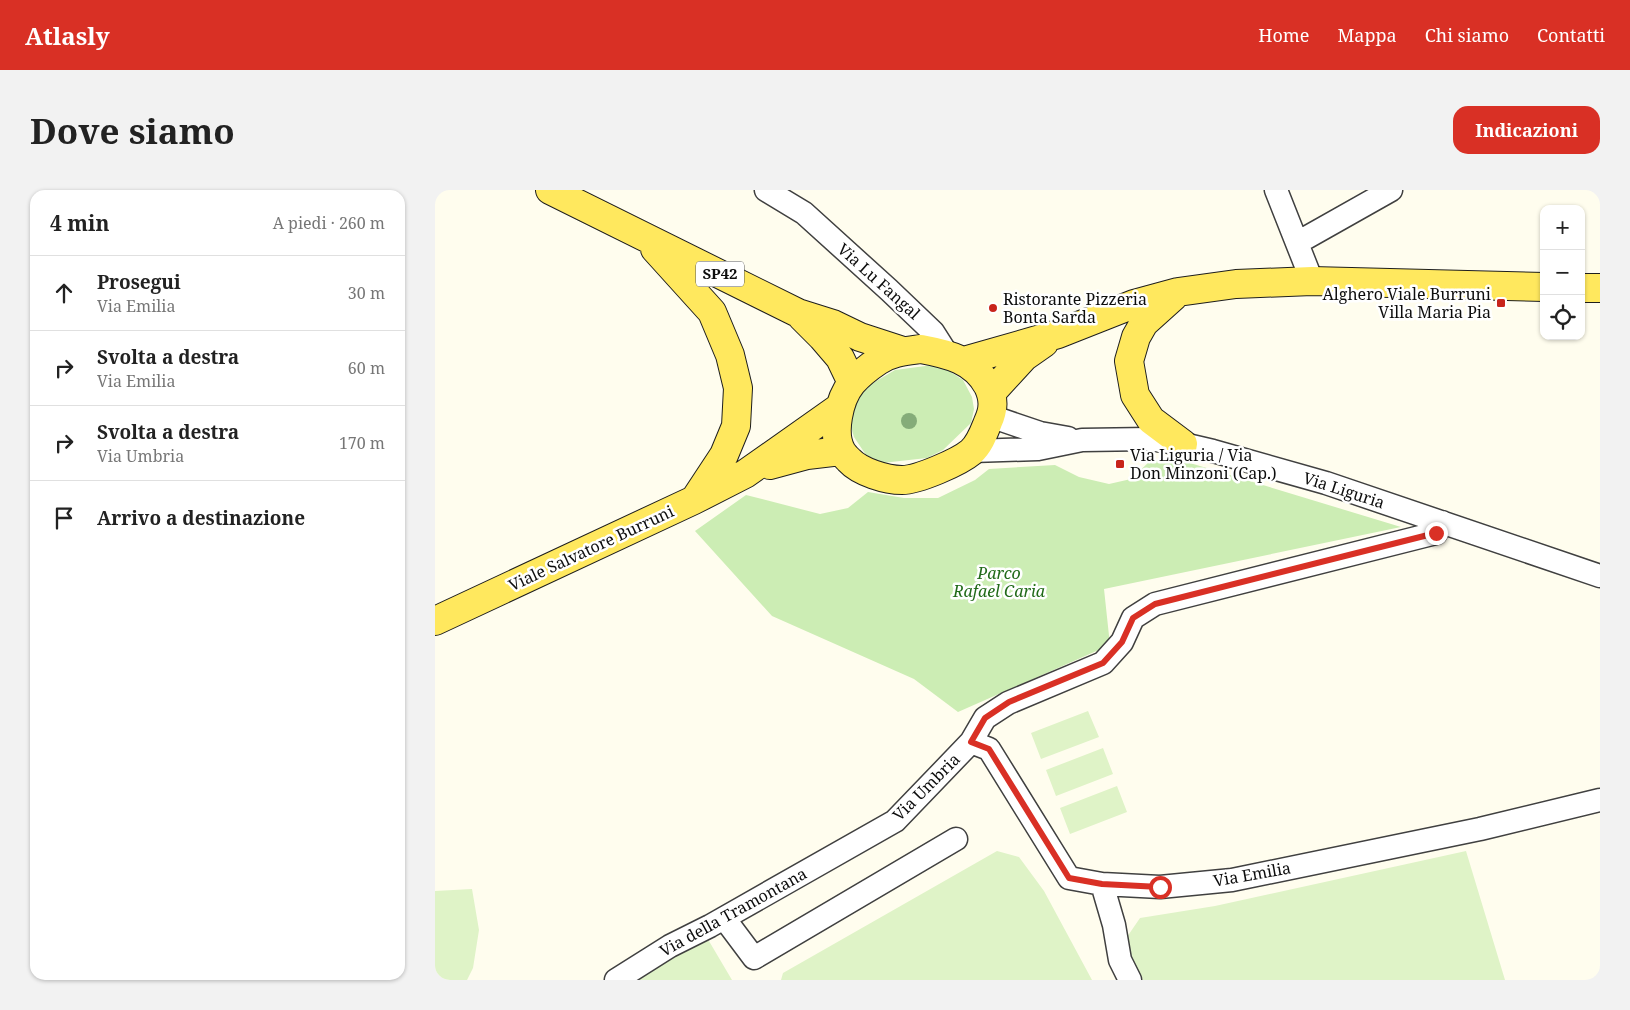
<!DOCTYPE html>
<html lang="it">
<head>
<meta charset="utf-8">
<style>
	body { margin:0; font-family:"Noto Serif",serif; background:#f2f2f2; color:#222 }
	.controls { position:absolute; right:15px; top:15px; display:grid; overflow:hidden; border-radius:10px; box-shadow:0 1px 4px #0004 }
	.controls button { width:45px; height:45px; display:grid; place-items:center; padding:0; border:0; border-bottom:1px solid #e0e0e0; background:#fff; color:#222; font:25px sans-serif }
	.stop { position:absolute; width:15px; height:15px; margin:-11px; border:4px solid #d93025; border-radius:50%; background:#fff }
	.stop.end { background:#d93025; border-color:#fff; box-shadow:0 1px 5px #0008 }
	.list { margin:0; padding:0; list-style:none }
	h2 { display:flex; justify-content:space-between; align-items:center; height:65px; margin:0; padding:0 20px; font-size:21px }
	h2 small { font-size:16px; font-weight:400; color:#767676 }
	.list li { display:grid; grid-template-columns:32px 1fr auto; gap:15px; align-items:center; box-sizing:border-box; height:75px; padding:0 20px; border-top:1px solid #e0e0e0 }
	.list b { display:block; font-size:19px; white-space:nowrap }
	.list p { margin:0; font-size:16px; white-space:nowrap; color:#767676 }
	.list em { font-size:16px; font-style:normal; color:#767676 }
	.icon { flex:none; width:28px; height:28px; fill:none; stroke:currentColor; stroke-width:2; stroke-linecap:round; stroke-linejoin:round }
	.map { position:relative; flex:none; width:1165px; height:790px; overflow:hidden; border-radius:15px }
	header { display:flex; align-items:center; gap:30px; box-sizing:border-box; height:70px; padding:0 25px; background:#d93025; color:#fff }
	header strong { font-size:24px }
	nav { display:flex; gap:28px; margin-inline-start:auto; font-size:18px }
	.intro { display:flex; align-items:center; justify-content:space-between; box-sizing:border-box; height:120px; padding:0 30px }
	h1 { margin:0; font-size:35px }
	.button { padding:12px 22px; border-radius:15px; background:#d93025; color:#fff; font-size:18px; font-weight:700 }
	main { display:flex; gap:30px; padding:0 30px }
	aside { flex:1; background:#fff; border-radius:15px; box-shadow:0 1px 4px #0004 }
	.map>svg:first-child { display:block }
	.green { fill:#ccedb4 }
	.pitch { fill:#dff3c7 }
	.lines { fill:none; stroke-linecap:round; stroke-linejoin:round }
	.minor-casing { stroke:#404040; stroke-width:25 }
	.major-casing { stroke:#1e1e1e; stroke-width:30 }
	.minor { stroke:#fff; stroke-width:22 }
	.major { stroke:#ffe85e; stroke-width:28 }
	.tree { fill:#85ac79 }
	.route { stroke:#d93025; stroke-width:6 }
	.poi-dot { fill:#c8241b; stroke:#fff; stroke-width:2 }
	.labels { text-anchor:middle; stroke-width:5; stroke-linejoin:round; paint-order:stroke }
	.shield { fill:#fff; stroke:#565656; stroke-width:1 }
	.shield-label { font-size:15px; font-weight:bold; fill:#0d0d0d }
	.street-label { font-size:16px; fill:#0d0d0d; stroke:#fff }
	.poi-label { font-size:16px; fill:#0d0d0d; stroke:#fff; text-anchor:start }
	.park-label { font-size:16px; font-style:italic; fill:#216a19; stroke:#fff }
</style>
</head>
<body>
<header>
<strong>Atlasly</strong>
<nav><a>Home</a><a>Mappa</a><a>Chi siamo</a><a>Contatti</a></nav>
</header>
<div class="intro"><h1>Dove siamo</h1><a class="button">Indicazioni</a></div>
<main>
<aside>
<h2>4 min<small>A piedi · 260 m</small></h2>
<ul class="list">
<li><svg class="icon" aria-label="ahead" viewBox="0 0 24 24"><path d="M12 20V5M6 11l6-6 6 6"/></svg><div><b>Prosegui</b><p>Via Emilia</p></div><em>30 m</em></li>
<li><svg class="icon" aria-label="right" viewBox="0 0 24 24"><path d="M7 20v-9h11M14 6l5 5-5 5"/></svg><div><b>Svolta a destra</b><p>Via Emilia</p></div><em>60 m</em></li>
<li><svg class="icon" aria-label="right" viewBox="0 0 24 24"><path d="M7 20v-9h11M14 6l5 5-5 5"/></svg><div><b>Svolta a destra</b><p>Via Umbria</p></div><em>170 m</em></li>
<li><svg class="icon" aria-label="arrive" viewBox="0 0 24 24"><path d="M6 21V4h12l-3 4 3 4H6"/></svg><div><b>Arrivo a destinazione</b></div></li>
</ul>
</aside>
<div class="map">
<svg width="1165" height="790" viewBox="0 0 1165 790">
	<rect width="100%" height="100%" fill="#fffdee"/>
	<!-- green -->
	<path class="green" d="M498,175L514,181L528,190L537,207L539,219L536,233L508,260L492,268L447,273L431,265L419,247L414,231L421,211L433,196L460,180Z
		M734,270L755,273L966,337L669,399L675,455L523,522L479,489L337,426L260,341L311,305L385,324L413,318L433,302L469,308H503L540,290L554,279L620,275L644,287L674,294L696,289L715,271Z"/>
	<!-- pitch -->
	<path class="pitch" d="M653,521L664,547L606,569L596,543Z
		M668,558L678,584L621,606L611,580Z
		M682,596L692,622L635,644L625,618Z
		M562,661L584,667L609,701L657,790H346L348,783Z
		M1031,661L1070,790H708L697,770L692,747L705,728L780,716Z
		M37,699L44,740L38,778L32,790H0V701Z
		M271,746L297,790H201Z"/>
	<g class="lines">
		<defs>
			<path id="minor" d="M331,0L369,23L454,100L498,142L512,164
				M841,0L877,91
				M862,53L956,0
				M555,226L605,243L633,248
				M537,261L603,259L647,250L714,249L748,254L778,261L891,293L1165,386
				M536,552L554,559L634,688L667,694L725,697L797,690L1045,639L1165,610
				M667,694L679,735L685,770L695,790
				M289,728L319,768L521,649
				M181,790L235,756L275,736L460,631L536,552L550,528L573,513L668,473L687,452L698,428L720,414L1001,343L1007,332"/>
			<path id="major" d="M115,0L363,123L398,134L425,147L468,161
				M220,59L277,122L295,165L303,198L301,236L289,265L260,309
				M1146,98H1165
				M739,106L709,133L701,147L694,171L700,205L716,230L748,254
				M367,127L387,147L405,168L417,193
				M486,159C513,164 539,170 553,196C559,209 559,219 553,232C549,242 545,254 536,262C524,272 483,290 467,290C451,290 425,282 414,270C412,268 409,265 407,262C396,244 404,209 417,193C423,186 434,177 443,171C456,162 471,161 486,159Z
				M529,171L623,144L699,114L743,102L801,94L877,91L1109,97
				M556,203L589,167L609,153
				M335,275L372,265L406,261
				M0,431L259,310L310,284L405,217"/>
		</defs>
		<!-- minor casing -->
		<use href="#minor" class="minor-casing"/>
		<!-- major casing -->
		<use href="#major" class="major-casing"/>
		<!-- minor -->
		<use href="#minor" class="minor"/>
		<!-- major -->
		<use href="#major" class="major"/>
	</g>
	<!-- trees -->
	<circle class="tree" cx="474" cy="231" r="8"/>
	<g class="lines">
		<!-- route -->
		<path class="route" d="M725,697L667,694L634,688L554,559L536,552L550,528L574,512L668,473L687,452L698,428L720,414L1001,343"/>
	</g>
	<!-- markers -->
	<g class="poi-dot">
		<rect x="1061" y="108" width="10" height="10" rx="2.5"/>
		<circle cx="558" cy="118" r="5"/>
		<rect x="680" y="269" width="10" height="10" rx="2.5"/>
	</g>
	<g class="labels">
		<!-- shield labels -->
		<rect class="shield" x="261" y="71.5" width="48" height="25" rx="4"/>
		<g class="shield-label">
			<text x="285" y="89">SP42</text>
		</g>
		<!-- street labels -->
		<g class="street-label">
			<text transform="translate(444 91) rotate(42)" y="6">Via Lu Fangal</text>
			<text transform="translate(909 300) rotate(18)" y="6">Via Liguria</text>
			<text transform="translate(156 358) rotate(-25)" y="6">Viale Salvatore Burruni</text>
			<text transform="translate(491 597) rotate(-45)" y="6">Via Umbria</text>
			<text transform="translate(817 684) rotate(-10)" y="6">Via Emilia</text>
			<text transform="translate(298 722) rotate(-29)" y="6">Via della Tramontana</text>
		</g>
		<!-- poi labels -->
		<g class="poi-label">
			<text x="1056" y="110" text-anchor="end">Alghero Viale Burruni<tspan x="1056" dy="18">Villa Maria Pia</tspan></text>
			<text x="568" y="115">Ristorante Pizzeria<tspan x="568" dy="18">Bonta Sarda</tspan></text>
			<text x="695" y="271">Via Liguria / Via<tspan x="695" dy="18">Don Minzoni (Cap.)</tspan></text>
		</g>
		<!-- park labels -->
		<g class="park-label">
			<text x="564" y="389">Parco<tspan x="564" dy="18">Rafael Caria</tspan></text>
		</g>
	</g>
</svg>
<div class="controls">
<button>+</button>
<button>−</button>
<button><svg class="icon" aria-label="locate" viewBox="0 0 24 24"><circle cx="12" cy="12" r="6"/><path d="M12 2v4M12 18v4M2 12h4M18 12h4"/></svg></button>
</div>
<div class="stop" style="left:725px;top:697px"></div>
<div class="stop end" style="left:1001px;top:343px"></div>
</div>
</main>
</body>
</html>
